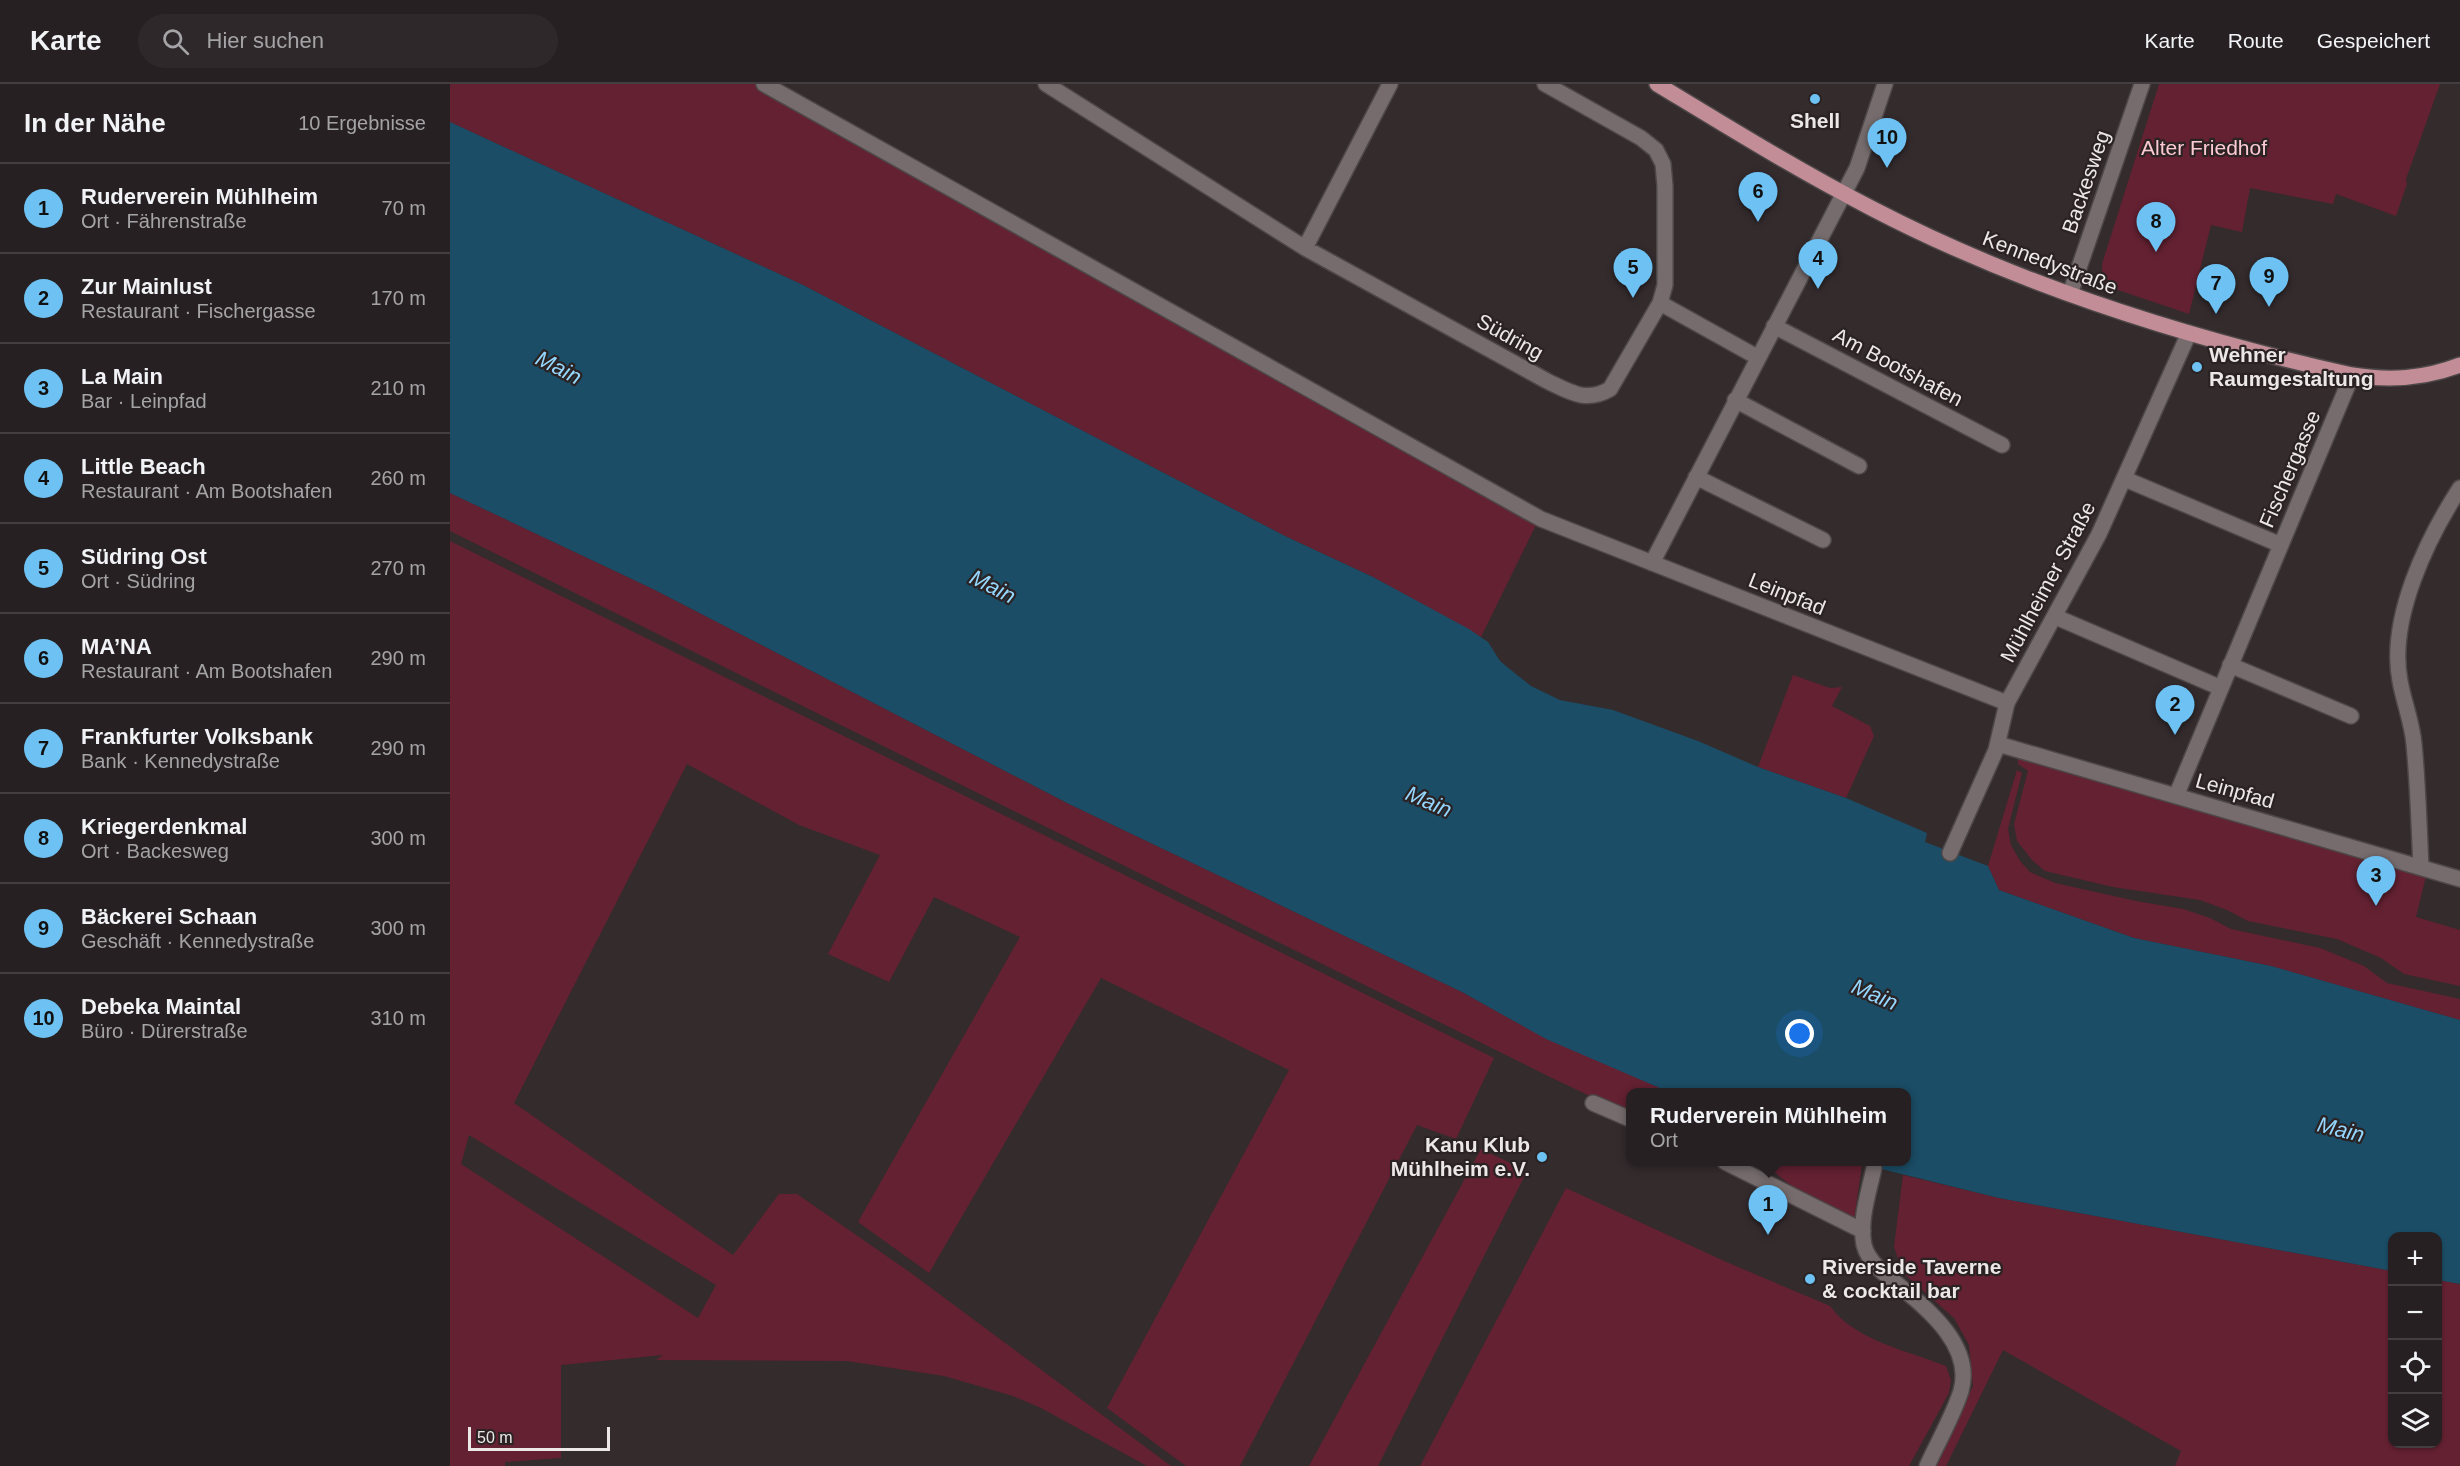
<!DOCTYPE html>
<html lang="de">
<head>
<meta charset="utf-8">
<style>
	body { margin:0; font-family:Helvetica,sans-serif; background:#2f282a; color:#f1f3f6 }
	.controls { position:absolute; right:18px; bottom:18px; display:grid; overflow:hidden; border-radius:12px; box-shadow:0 2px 4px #0004 }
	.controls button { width:54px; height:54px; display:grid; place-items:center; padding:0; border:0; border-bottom:2px solid #433e40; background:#272022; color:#f1f3f6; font:30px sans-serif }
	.scale { position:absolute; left:18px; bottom:15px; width:142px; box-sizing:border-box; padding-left:6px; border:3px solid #ede8e8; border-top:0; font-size:16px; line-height:21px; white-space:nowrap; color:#ede8e8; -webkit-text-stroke:4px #2a2223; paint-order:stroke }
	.you { position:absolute; left:1350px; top:950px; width:21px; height:21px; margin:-15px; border:4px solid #fff; border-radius:50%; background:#1a73e8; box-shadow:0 0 0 9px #1a73e833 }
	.badge { display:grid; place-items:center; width:39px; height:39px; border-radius:50%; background:#6dc2f3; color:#111; font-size:20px; font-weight:700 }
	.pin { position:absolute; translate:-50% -50px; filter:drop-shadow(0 2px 3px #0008) }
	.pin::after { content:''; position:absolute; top:32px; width:21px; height:18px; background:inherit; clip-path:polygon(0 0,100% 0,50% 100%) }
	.popup { position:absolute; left:1176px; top:1004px; width:285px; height:78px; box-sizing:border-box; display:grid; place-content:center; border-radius:12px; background:#272022; filter:drop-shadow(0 2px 4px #0005); font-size:20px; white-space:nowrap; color:#a4a3a5 }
	.popup b { font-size:22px; color:#f1f3f6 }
	.popup::after { content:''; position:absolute; left:50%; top:100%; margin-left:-12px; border:12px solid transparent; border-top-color:#272022 }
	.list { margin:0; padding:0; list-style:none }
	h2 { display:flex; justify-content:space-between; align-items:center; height:78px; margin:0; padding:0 24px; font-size:26px }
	h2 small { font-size:20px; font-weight:400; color:#a4a3a5 }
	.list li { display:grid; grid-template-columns:39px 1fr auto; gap:18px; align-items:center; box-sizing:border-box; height:90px; padding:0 24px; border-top:2px solid #433e40 }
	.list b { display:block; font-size:22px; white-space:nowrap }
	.list p { margin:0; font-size:20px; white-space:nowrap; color:#a4a3a5 }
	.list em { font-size:20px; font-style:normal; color:#a4a3a5 }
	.icon { flex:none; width:33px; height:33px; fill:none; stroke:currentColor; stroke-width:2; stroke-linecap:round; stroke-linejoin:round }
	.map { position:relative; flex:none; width:2010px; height:1382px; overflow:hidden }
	header { display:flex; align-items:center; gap:36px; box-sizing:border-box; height:84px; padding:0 30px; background:#272022; border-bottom:2px solid #433e40 }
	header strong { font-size:28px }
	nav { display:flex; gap:33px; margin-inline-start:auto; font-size:21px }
	.search { width:420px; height:54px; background:#2f282a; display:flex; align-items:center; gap:15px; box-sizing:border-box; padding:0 21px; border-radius:33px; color:#a4a3a5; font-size:22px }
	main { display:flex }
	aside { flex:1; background:#272022 }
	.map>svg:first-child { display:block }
	.green { fill:#642132; fill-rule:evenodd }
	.water { fill:#1b4d66 }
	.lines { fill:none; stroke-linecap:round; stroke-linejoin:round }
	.minor-casing { stroke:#4d4748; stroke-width:18 }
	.major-casing { stroke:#4d4748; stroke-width:18 }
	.minor { stroke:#766c6e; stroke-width:15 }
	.major { stroke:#c28d96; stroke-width:15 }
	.poi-dot { fill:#6dc2f3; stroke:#2a2223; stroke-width:2 }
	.labels { text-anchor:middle; stroke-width:4.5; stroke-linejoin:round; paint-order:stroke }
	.poi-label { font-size:21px; font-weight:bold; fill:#ede8e8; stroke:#2a2223; text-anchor:start }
	.park-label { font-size:21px; fill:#fccad2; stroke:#2a2223 }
	.street-label { font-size:21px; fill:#ede8e8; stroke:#2a2223 }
	.water-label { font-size:22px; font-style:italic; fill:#95d7fe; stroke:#2a2223 }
</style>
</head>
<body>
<header>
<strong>Karte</strong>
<div class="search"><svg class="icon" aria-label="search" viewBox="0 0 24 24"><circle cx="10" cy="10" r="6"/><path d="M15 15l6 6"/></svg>Hier suchen</div>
<nav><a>Karte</a><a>Route</a><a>Gespeichert</a></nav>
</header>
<main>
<aside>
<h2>In der Nähe<small>10 Ergebnisse</small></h2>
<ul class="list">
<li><span class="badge">1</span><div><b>Ruderverein Mühlheim</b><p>Ort · Fährenstraße</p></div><em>70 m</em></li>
<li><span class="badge">2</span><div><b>Zur Mainlust</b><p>Restaurant · Fischergasse</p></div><em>170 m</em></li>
<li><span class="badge">3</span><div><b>La Main</b><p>Bar · Leinpfad</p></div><em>210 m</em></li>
<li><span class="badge">4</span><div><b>Little Beach</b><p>Restaurant · Am Bootshafen</p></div><em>260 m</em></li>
<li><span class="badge">5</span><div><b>Südring Ost</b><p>Ort · Südring</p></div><em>270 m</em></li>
<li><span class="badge">6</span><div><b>MA’NA</b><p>Restaurant · Am Bootshafen</p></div><em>290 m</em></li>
<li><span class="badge">7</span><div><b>Frankfurter Volksbank</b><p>Bank · Kennedystraße</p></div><em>290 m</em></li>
<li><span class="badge">8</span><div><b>Kriegerdenkmal</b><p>Ort · Backesweg</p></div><em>300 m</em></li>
<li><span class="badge">9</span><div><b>Bäckerei Schaan</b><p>Geschäft · Kennedystraße</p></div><em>300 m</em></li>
<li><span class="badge">10</span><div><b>Debeka Maintal</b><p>Büro · Dürerstraße</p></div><em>310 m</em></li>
</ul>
</aside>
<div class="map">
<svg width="2010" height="1382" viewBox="0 0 2010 1382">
	<rect width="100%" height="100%" fill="#342b2d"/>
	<!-- green -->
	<path class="green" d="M0,0H306L1086,441L1031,553L923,493L837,453L353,201L0,38Z
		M1709,0H1990L1956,95L1957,100L1946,132L1886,110L1883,120L1800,104L1792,148L1761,141L1739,230L1653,201L1652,180Z
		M0,409L203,505L619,720L1012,908L1073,942L1219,1008H1180V1031L1100,993L0,447Z
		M0,457L1044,974L1006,1055L967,1041L790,1382H736L657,1324L839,986L651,894L479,1189L408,1138L570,853L484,813L439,898L378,870L430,771L349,741L237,680L64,1019L283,1171L329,1110H347L461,1189L721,1382H697L591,1324L563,1312L494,1292L397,1277L206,1276L213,1271L111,1281V1374L55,1378V1382H0ZM19,1051L266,1201L248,1234L11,1080Z
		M1343,591L1380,604L1392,603L1382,622L1420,642L1424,652L1396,714L1308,683Z
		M1568,671L1976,792L1966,833L2010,846V902L1954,890L1931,874L1887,855L1798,837L1777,826L1750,816L1663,803L1595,787L1582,776L1567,757L1564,740L1578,687L1568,680Z
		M1567,686L1572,689L1558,745L1561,761L1570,777L1580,788L1605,799L1686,817L1733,825L1760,834L1781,845L1870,864L1914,882L1937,899L2010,915V936L1821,882L1684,854L1549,806L1538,782Z
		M1031,1065L1077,1087L928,1382H859Z
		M1311,1078H1403L1412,1080L1404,1136L1352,1110Z
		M1453,1091L1549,1114L1942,1187V1360H1988V1196L2010,1200V1382H1725L1731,1367L1553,1266L1496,1382H1486L1523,1302L1519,1261L1504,1234L1453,1189L1444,1163Z
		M1116,1104L1274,1177L1380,1222C1404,1256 1458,1267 1496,1282L1501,1296L1499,1309L1459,1382H970Z"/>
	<!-- water -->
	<path class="water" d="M0,38L353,201L837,453L923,493L1019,545L1038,558L1050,577L1067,591L1081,602L1110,616L1163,626L1248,657L1308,683L1396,714L1477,749L1475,758L1538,782L1549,806L1684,854L1821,882L2010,936V1200L1988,1196V1152H1942V1187L1549,1114L1403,1078H1456V1008H1219L1096,955L1012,908L619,720L203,505L0,409Z"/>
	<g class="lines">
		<defs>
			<path id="minor" d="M314,0L1091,435L1557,619
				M596,0L855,164L1097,297C1120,308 1136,319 1160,305L1210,219L1215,201V102L1213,80L1206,66L1191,54L1095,0
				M855,164L940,0
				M1620,210L1692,0
				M1210,219L1307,273
				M1324,242L1552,361
				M1285,316L1409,382
				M1246,393L1373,456
				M1675,395L1831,461
				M1202,479L1407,84L1435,0
				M1606,533L1771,604
				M1780,581L1901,632
				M1548,660L2010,795
				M1726,712L1902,291
				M1500,769L1546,666L1557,619L1649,450L1739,249
				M1971,783C1969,742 1968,701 1964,660C1962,638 1954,619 1950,597C1938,535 1977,455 2010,404
				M1143,1019L1180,1035
				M1275,1078L1413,1147
				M1424,1084C1419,1108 1409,1136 1414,1161C1418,1177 1433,1189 1446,1199C1476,1224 1524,1261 1511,1307C1503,1332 1488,1358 1477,1382"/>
			<path id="major" d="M1207,0C1278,43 1349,87 1423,125C1573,203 1737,254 1902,291C1940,297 1974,295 2010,281"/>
		</defs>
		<!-- minor casing -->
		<use href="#minor" class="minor-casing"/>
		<!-- major casing -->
		<use href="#major" class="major-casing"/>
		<!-- minor -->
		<use href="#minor" class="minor"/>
		<!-- major -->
		<use href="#major" class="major"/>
	</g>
	<!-- markers -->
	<g class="poi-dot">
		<circle cx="1365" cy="15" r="6"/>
		<circle cx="1747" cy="283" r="6"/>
		<circle cx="1092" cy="1073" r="6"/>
		<circle cx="1360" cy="1195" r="6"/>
	</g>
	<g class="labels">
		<!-- poi labels -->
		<g class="poi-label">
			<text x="1365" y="44" text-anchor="middle">Shell</text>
			<text x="1759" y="278">Wehner<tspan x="1759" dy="24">Raumgestaltung</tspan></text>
			<text x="1080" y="1068" text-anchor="end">Kanu Klub<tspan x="1080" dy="24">Mühlheim e.V.</tspan></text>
			<text x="1372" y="1190">Riverside Taverne<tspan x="1372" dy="24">&amp; cocktail bar</tspan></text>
		</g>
		<!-- park labels -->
		<g class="park-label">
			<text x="1754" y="71">Alter Friedhof</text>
		</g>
		<!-- street labels -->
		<g class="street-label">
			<text transform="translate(1636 98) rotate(-71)" y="7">Backesweg</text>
			<text transform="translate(1600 179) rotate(21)" y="7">Kennedystraße</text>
			<text transform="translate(1060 253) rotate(29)" y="7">Südring</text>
			<text transform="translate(1448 283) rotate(28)" y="7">Am Bootshafen</text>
			<text transform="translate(1840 385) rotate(-67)" y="7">Fischergasse</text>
			<text transform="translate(1598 498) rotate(-62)" y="7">Mühlheimer Straße</text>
			<text transform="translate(1337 510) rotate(22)" y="7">Leinpfad</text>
			<text transform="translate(1785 707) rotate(16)" y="7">Leinpfad</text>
		</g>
		<!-- water labels -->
		<g class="water-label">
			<text transform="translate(109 283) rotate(27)" y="8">Main</text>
			<text transform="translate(543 502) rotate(27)" y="8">Main</text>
			<text transform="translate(979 717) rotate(23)" y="8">Main</text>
			<text transform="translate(1425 910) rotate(23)" y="8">Main</text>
			<text transform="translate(1891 1045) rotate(14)" y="8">Main</text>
		</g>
	</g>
</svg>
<div class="controls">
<button>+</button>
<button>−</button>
<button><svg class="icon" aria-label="locate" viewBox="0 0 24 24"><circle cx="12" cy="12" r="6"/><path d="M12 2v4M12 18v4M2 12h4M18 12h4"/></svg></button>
<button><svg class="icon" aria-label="layers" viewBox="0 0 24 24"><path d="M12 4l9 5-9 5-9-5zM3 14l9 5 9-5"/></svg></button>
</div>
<div class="scale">50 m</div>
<div class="you"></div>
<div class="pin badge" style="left:1318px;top:1151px">1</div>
<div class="popup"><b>Ruderverein Mühlheim</b>Ort</div>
<div class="pin badge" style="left:1725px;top:651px">2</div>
<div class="pin badge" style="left:1926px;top:822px">3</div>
<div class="pin badge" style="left:1368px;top:205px">4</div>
<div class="pin badge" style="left:1183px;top:214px">5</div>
<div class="pin badge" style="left:1308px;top:138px">6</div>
<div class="pin badge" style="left:1766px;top:230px">7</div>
<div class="pin badge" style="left:1706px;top:168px">8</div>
<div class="pin badge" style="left:1819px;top:223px">9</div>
<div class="pin badge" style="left:1437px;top:84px">10</div>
</div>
</main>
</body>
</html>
